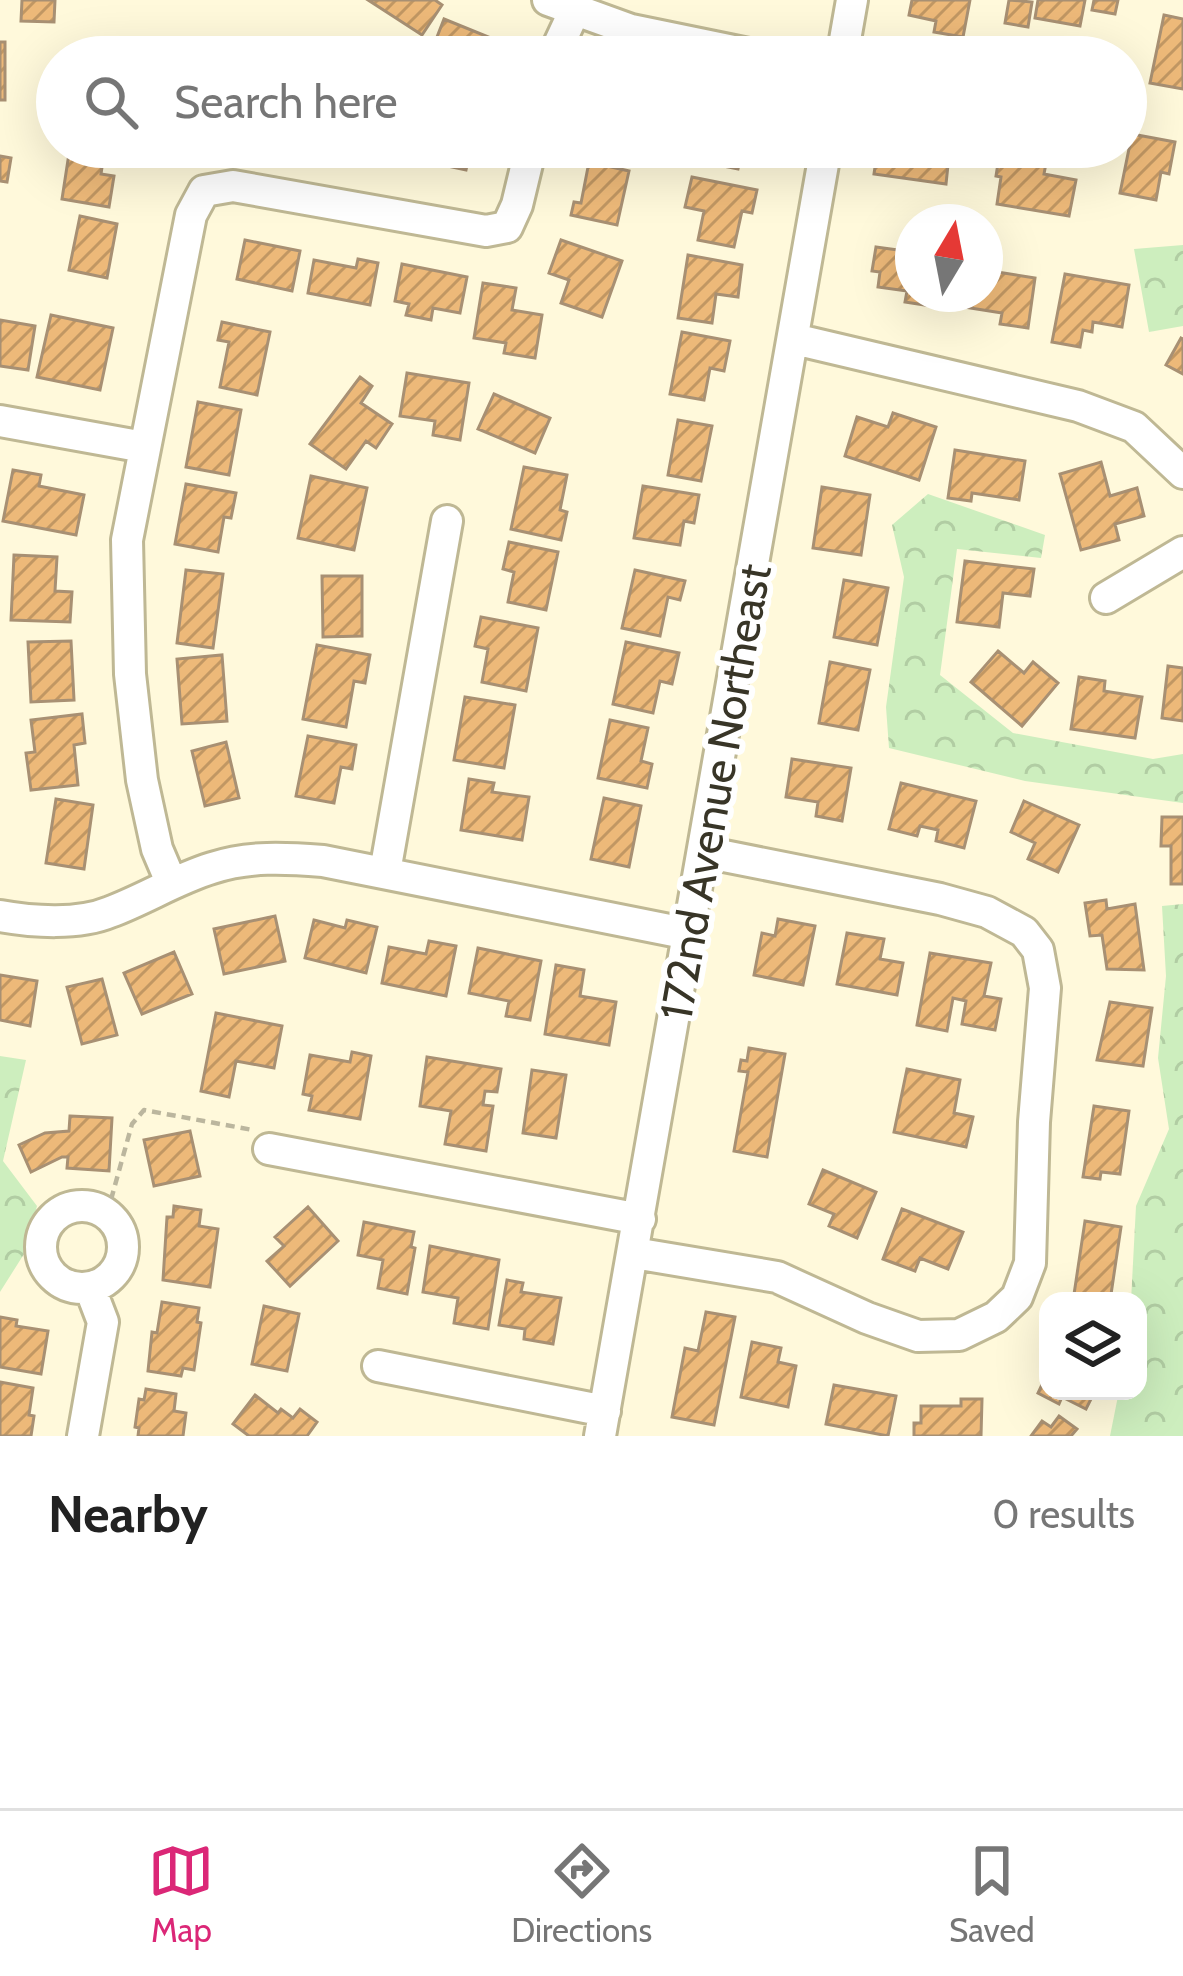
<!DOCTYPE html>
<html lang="en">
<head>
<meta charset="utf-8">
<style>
	body { margin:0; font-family:Cabin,sans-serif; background:#f6f6f6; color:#222 }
	.controls { position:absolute; right:36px; bottom:36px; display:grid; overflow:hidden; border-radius:24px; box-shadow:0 12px 48px #0002 }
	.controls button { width:108px; height:108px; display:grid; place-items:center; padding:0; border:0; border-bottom:3px solid #e0e0e0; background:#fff; color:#222; font:60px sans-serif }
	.compass { position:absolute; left:895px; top:204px; width:108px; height:108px; border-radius:50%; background:#fff; box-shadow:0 12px 48px #0002; rotate:10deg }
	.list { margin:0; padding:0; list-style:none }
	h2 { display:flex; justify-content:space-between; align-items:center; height:156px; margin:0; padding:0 48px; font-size:51px }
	h2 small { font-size:39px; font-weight:400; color:#767676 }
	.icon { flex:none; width:66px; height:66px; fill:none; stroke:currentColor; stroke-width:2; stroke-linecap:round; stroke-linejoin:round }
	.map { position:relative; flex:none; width:1183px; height:1436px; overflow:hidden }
	.search { position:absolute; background:#fff; box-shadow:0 12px 48px #0002; left:36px; right:36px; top:36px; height:132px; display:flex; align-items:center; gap:30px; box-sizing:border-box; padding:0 42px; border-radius:66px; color:#767676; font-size:45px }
	.sheet { height:372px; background:#fff }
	nav { display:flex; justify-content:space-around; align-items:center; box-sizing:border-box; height:168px; border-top:3px solid #e0e0e0; background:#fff; font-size:33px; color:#767676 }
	nav a { display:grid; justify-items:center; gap:6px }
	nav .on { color:#db2777 }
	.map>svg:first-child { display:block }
	.forest { fill:url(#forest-crowns) }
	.building { fill:url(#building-hatch); stroke:#a89073; stroke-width:3 }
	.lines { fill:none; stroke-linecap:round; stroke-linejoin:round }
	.minor-casing { stroke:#bfb894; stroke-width:36 }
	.path { stroke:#bbb69e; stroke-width:4.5; stroke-dasharray:9 6; stroke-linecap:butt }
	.minor { stroke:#fff; stroke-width:30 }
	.labels { text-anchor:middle; stroke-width:12; stroke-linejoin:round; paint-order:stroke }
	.street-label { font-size:45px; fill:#383527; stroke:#fff }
</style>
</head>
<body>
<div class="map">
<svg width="1183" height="1436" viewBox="0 0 1183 1436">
	<defs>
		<pattern id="forest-crowns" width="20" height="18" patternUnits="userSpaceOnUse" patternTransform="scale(3)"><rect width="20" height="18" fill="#cdeebe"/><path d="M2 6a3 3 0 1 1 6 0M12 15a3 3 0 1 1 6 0" fill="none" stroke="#b1cda3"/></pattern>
		<pattern id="building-hatch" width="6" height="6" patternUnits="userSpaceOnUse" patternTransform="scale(3)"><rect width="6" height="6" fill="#edb979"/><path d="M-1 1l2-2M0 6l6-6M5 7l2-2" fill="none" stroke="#c19763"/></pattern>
	</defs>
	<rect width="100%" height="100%" fill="#fff9db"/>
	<!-- forest -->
	<path class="forest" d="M1183,245V326L1149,332L1134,249Z
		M928,494L1045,535L1041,558L957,549L940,675L1013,733L1153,759L1183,754V803L1025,781L889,748L886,707L904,577L892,525Z
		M1183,904V1436H1110L1119,1391H1138V1301H1131L1136,1206L1169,1129L1158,1058L1166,976L1162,906Z
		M0,1056L26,1060L3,1161L37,1206L24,1254L0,1292Z"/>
	<!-- building -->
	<path class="building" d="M22,0H55L54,22L21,21Z
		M368,0H435L442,5L422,35Z
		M912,0H970L963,37L934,32L936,21L909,15Z
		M1009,0L1032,2L1028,27L1005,23Z
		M1038,0H1085L1080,26L1035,18Z
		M1094,0H1118L1115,14L1092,10Z
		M1164,15L1183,19V89L1150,83Z
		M444,19L496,40L489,57L430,55Z
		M0,42H5V100H0Z
		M1132,134L1175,142L1169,174L1161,172L1156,200L1120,193Z
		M70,147H105L101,174L114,176L109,207L62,199Z
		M354,147H387L385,158L354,152Z
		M403,147H471L466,170L401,156Z
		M686,147H743L738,169L684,158Z
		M878,147H922L920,161L948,165L946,184L874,174Z
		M1009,147H1049L1044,174L1076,180L1069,216L997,204L1001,177L996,176L999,157L1007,159Z
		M0,156L11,158L7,182L0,181Z
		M589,162L629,171L617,225L571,215L574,202L581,203Z
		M692,177L757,190L752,213L742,211L734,247L698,240L704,211L685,207Z
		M80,216L117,224L107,278L69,270Z
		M245,240L300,251L292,291L237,279Z
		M561,240L622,261L602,317L561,303L569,280L549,273Z
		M876,247L913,252V294H933L931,306L905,302L907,291L878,287L880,272L872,271Z
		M688,255L742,265L738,297L716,294L712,323L678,318Z
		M358,259L378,263L370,305L308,293L314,260L356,268Z
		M402,264L467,277L460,313L433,308L431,320L406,315L409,304L395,301Z
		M985,270L1035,278L1028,328L1000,324L1002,313L964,307L966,294H985Z
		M1065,274L1129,285L1122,327L1093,322L1092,332L1083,330L1080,347L1052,342Z
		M483,283L516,288L512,310L542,315L535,358L504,353L506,343L474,338Z
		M51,315L113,328L100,390L37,377Z
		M0,320L35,326L28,370L0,366Z
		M222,322L270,332L257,395L220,387L229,342L218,340Z
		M682,332L730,341L724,371L710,368L704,400L670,394Z
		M1181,338L1183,339V374L1166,365Z
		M407,373L469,383L460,440L433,435L435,421L400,416Z
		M360,377L372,386L361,403L392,424L376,448L366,441L346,469L310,444Z
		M494,394L550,418L535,453L478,429Z
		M198,402L241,410L229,475L186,467Z
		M893,413L936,427L919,480L845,456L857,417L888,427Z
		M678,420L712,426L701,481L668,475Z
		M955,450L1025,461L1019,500L972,493L971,501L948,498Z
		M1101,462L1110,496L1137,488L1144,516L1115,524L1119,540L1081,550L1060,474Z
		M524,467L567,475L560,510L567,512L561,540L511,529Z
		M13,470L41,475L39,486L84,495L76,535L3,521Z
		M311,476L367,488L354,550L298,538Z
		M186,484L236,493L231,518L224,517L218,552L175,544Z
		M643,486L699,495L694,523L684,521L680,545L634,538Z
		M822,487L870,495L861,555L813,548Z
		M509,542L558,552L546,610L508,602L514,572L503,569Z
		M14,555L57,557L55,591L72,592L70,622L11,620Z
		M965,561L1034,569L1030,596L1003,593L999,627L957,622Z
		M186,570L223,574L213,648L177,643Z
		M635,570L685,581L680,600L668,597L660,636L622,628Z
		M322,576H362V636L323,637Z
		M844,580L888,588L877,645L834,637Z
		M481,617L538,628L526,691L482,682L488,649L475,646Z
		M71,641L74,700L31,702L28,642Z
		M626,642L679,653L672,684L660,681L653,713L613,704Z
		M317,645L370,655L365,683L354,681L346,727L303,719Z
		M998,651L1024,673L1033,662L1058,683L1022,726L971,682Z
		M222,655L227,721L182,724L177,659Z
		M830,662L870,670L858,730L819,723Z
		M1168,666L1183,668V721L1162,718Z
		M1079,677L1105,681L1104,691L1142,697L1135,738L1071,729Z
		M465,697L515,705L504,768L454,760Z
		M82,714L85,743L74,745L78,785L31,790L26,753L35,752L31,720Z
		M610,720L648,728L641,761L652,764L647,788L598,778Z
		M308,736L356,745L352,769L341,767L334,803L296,796Z
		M226,742L239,798L205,806L192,751Z
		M792,759L851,768L842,821L816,816L818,802L786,797Z
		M469,779L494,783L492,792L529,797L522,840L461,830Z
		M901,783L976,801L964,848L936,841L938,830L920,826L917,836L889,829Z
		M604,798L641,806L629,867L591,859Z
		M56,799L93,805L84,869L46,863Z
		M1024,801L1079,825L1058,872L1028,859L1035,843L1011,832Z
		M1162,817H1183V884H1171V846H1161Z
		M1106,900L1107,909L1135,904L1144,970L1107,969L1102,935L1090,936L1085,903Z
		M275,916L285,961L224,974L214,929Z
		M778,919L815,926L803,985L754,975L762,933L775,936Z
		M314,920L345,928L347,920L377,927L366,973L305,958Z
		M847,933L884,939L880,959L903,963L897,995L837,984Z
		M429,941L456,946L446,996L382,983L389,947L426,954Z
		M478,948L541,961L530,1020L506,1016L509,1001L469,993Z
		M174,952L192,994L142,1014L124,973Z
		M930,953L991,963L984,996L1001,999L995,1030L962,1024L966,1001L953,998L947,1031L917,1025Z
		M556,965L584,970L580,996L616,1002L609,1045L545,1034Z
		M0,975L37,981L30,1026L0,1020Z
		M102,979L117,1035L82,1044L67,987Z
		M1110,1002L1152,1008L1143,1066L1097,1060Z
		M216,1013L282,1026L274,1068L236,1061L229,1097L201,1091Z
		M749,1048L785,1054L767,1157L734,1151L748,1072L739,1071L741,1060L747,1061Z
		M352,1052L371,1056L360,1119L309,1110L312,1096L303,1094L310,1055L350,1062Z
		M427,1057L501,1069L497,1092L485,1091L483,1105L493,1106L486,1151L445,1144L451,1111L420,1106Z
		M907,1069L960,1080L954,1113L973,1117L966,1147L894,1132Z
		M532,1070L566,1075L556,1138L523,1133Z
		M1094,1106L1129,1111L1120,1174L1101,1172L1100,1179L1083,1177Z
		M70,1116L112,1118L109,1171L67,1168L68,1157H62L31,1172L19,1145L45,1133L69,1131Z
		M190,1131L200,1176L154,1186L144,1140Z
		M823,1170L876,1192L857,1238L829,1226L834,1214L809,1204Z
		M174,1206L201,1210L199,1226L218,1229L210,1287L163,1280L167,1217H173Z
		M308,1207L338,1241L290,1286L267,1261L284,1246L275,1237Z
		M902,1209L963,1232L948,1269L920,1258L915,1271L883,1259Z
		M1085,1221L1121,1227L1110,1301H1073Z
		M364,1222L414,1232L411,1247L415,1248L407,1294L378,1288L383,1260L358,1255Z
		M430,1246L499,1260L488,1329L454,1323L458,1298L423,1292Z
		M507,1280L523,1283L521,1292L561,1298L553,1344L524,1339L525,1329L499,1325Z
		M162,1302L199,1308L197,1322L201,1323L194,1370L183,1368L181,1376L148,1371L152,1332L157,1333Z
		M264,1306L299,1314L287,1371L252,1364Z
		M706,1312L735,1317L714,1425L672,1417L685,1348L698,1351Z
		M0,1317L17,1320L16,1326L48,1331L41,1374L0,1367Z
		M752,1342L781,1348L778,1362L796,1366L788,1407L741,1397Z
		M1048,1372V1391H1095L1086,1409L1062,1397L1059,1404L1038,1393Z
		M0,1382L33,1388L29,1415L34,1416L31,1436H0Z
		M834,1385L896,1396L888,1436L826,1424Z
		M146,1389L176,1394L174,1411L186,1413L183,1436H138L139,1428L135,1427L139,1399L144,1400Z
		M255,1395L278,1413L281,1409L293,1418L300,1409L317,1422L307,1436H249L233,1424Z
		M961,1399H982L981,1436H914V1423H921V1406H961Z
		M1059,1416L1077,1429L1071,1436H1031L1042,1421L1051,1427Z"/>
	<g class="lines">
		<defs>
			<path id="minor" d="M548,0L631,30L763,57
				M553,57L574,12
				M842,57L852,0
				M204,191L233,186L486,231L507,227L517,205L531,147
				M794,339L1078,406L1134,427L1183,473
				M0,421L144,447
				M1106,598L1183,552
				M385,872L447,521
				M171,882L157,849L142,780L130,674L127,540L191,215L204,191
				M0,916C33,922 79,925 110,912C145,899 176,879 212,868C249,856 285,858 323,861L689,934
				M269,1149L640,1219
				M41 1247a41 41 0 1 1 82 0a41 41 0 1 1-82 0Z
				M634,1253L777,1277L867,1318L918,1336L959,1335L996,1317L1017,1297L1030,1263L1034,1122L1045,988L1038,950L1024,932L987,912L940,899L704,852
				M378,1366L605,1411
				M83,1436L103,1322L90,1288
				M600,1436L826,147"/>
		</defs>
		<!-- minor casing -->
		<use href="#minor" class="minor-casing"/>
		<!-- path -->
		<path class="path" d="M107,1214L132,1124L144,1110L253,1130"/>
		<!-- minor -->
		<use href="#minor" class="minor"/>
	</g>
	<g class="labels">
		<!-- street labels -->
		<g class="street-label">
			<text transform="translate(715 792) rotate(-80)" y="16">172nd Avenue Northeast</text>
		</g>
	</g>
</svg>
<div class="controls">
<button><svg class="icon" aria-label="layers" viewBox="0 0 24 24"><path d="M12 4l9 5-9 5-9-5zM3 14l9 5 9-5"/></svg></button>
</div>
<svg class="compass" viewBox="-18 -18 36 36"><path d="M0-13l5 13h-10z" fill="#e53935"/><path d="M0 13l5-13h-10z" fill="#767676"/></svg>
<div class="search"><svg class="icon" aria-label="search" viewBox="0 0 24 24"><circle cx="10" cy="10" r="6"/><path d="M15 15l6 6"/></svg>Search here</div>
</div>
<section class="sheet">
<h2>Nearby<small>0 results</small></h2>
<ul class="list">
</ul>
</section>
<nav>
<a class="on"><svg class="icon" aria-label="map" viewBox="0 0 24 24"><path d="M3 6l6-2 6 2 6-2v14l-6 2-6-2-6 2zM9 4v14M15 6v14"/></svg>Map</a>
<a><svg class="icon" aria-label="directions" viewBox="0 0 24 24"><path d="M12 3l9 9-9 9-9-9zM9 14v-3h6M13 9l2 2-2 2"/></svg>Directions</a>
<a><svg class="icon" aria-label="saved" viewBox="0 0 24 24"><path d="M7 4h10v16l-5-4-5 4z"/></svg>Saved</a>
</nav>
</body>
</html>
